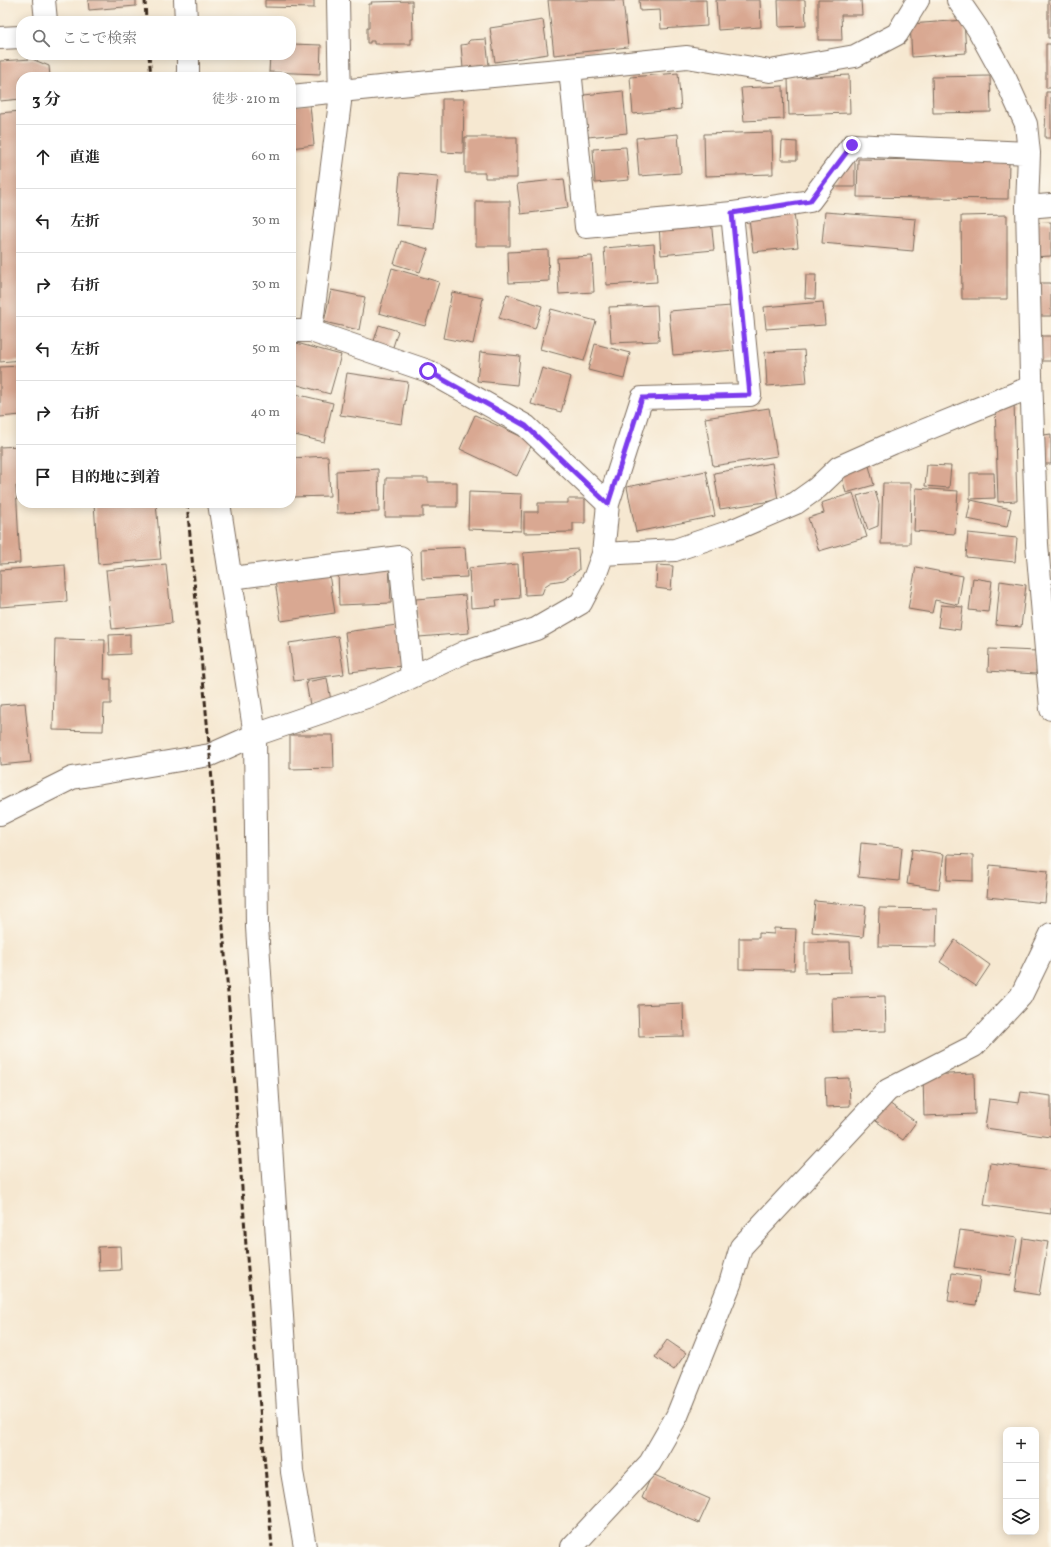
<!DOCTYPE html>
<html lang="ja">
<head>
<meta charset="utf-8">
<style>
	body { margin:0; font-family:Vollkorn,"Noto Serif JP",serif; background:#f2f2f2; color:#222 }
	.controls { position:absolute; right:12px; bottom:12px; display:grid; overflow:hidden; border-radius:8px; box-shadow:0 2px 10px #0003 }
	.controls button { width:36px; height:36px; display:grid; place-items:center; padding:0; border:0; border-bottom:1px solid #e0e0e0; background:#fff; color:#222; font:20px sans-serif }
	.stop { position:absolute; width:12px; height:12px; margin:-9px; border:3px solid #7c3aed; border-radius:50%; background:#fff }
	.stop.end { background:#7c3aed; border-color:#fff; box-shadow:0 1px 4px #0008 }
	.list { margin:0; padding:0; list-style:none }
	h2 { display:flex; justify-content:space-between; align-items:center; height:52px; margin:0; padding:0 16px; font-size:17px }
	h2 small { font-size:13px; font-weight:400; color:#767676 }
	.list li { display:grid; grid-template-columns:26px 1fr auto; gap:12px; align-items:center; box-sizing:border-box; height:64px; padding:0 16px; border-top:1px solid #e0e0e0 }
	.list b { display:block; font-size:15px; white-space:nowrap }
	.list em { font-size:13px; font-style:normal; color:#767676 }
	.icon { flex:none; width:22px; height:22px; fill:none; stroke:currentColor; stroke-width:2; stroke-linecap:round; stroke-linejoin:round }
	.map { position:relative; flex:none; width:1051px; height:1547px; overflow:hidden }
	.search { position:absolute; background:#fff; box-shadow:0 2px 10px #0003; left:16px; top:16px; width:280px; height:44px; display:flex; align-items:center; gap:10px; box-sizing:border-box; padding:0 14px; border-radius:16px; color:#767676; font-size:15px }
	.panel { position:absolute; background:#fff; box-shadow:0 2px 10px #0003; left:16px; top:72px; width:280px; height:436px; border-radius:16px }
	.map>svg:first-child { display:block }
	.building { fill:#d9a892 }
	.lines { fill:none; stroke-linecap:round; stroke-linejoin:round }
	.minor-casing { stroke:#7c6c5d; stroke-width:24 }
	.minor { stroke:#fff; stroke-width:22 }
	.rail { stroke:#3b2a1e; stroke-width:3; stroke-dasharray:6 3; stroke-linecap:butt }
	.route { stroke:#7c3aed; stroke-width:5 }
</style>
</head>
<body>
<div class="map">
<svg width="1051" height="1547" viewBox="0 0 1051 1547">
	<rect width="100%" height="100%" fill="#fbf7ec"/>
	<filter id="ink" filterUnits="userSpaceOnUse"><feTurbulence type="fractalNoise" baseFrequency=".025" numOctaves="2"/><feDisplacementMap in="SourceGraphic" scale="8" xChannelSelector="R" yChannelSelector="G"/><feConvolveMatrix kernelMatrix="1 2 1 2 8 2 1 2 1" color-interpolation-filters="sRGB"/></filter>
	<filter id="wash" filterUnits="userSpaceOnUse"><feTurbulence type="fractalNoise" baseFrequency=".012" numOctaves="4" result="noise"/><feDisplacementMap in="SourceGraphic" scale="16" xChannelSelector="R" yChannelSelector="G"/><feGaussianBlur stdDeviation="0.9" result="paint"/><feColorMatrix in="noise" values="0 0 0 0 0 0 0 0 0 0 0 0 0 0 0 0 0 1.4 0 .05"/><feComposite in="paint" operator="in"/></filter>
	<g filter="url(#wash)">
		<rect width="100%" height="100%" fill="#f6e8d1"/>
		<g id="blocks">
			<!-- building -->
			<path class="building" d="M88,0H136V6L89,10Z
				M265,0H314V8L265,7Z
				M548,0H623L628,47L554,55Z
				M639,0H706L707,26L661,29L660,10L640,11Z
				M716,0H760L761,27L718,30Z
				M778,0H805L806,26L779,27Z
				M818,0H861L862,15H841L842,40H818Z
				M1048,0H1051V38H1048Z
				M412,1L413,39H411V44H374V41H370V43H367V28H369V4H372L371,2Z
				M543,20L548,54L495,62L490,28Z
				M964,20L966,53L912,57L910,24Z
				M486,39L489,65L463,68L461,45L468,44V42L470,40Z
				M291,44L321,45L320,74L269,72L270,55H291Z
				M1046,44H1051V88H1046Z
				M32,59L49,66L50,77H21V99L0,101V61Z
				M678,73L681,109L633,114L630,77Z
				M849,75L850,113L789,115L788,78Z
				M990,76L991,112L933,113L932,77Z
				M783,86L784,119L744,121L741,88Z
				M623,91L627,133L588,137L584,95Z
				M1046,92H1051V138H1045Z
				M442,99H464L463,153L442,152Z
				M310,105L314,145L291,148V107Z
				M21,111V360L0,362V113Z
				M772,132L773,174L705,176L704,134Z
				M678,134L681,173L639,176L636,138Z
				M465,137H517V178H485V173H465Z
				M782,141L797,142V160H781Z
				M626,147L629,180L595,183L593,149Z
				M858,159L1009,161L1008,199L857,197Z
				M855,162V187H832L848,163Z
				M400,173L438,176L433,228L396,225Z
				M564,179L568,208L521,214L517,184Z
				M476,201H510V246H476Z
				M825,212L916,219L913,251L822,243Z
				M794,213L798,247L753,252L749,218Z
				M1007,215V299H962L961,216Z
				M711,220L714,250L661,255L659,225Z
				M1051,222V256L1031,257L1029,223Z
				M401,241L428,249L420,272L394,264Z
				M654,244L657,282L607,285L604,248Z
				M548,250L549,281L509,283L508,252Z
				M592,256L594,292L559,294L557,258Z
				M392,268L439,282L425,326L379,313Z
				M806,275H816L815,299L805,298Z
				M1033,283H1051V316H1034Z
				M331,290L365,297L359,330L324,322Z
				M452,292L483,298L473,344L443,338Z
				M507,294L542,306L535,329L499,318Z
				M823,302L825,325L766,329L764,307Z
				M657,305L659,341L611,343L609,307Z
				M731,306L735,350L673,355L669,311Z
				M551,309L596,321L584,361L540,349Z
				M379,325L398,331L392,350L373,344Z
				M1037,336H1051V361H1038Z
				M293,342L341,355L330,394L291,383V350Z
				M595,344L630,353L624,379L588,370Z
				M804,350L807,383L767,386L765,352Z
				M480,352L520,356L517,385L477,381Z
				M21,366V415L0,417V367Z
				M542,368L571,377L561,412L531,404Z
				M347,373L408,382L402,424L340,415Z
				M291,393L333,403L324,442L291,434Z
				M1014,402L1017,501L998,502L995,403Z
				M769,408L777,456L713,466L705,418Z
				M475,415L533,442L517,476L460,449Z
				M1051,434V464H1045L1044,435Z
				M21,446V486H16L20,563L0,564V447Z
				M328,456L330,496L291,497V458Z
				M868,462L874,485L846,493L840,469Z
				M772,463L778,500L720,509L714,473Z
				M927,465L951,466L949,488L925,486Z
				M378,469L379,512L337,513L336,471Z
				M706,471L715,516L636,532L627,487Z
				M970,473H994L995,498L970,499Z
				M386,478H428V482H457V507H423V517H385Z
				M883,483H911L910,544H881Z
				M916,488L958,491L955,534L914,531Z
				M875,491L879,504L878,526L868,530L857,496Z
				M469,492L522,494L521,531L468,529Z
				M853,493L867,537L819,551L808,518L824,513L821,503Z
				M568,499H585V523H573V532L524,533V512H538V503H568Z
				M971,500L1011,509L1007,527L967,519Z
				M94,503H156L161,559L98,564Z
				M968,533L1017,538L1015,562L966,557Z
				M465,547L467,577L422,579L421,549Z
				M578,549L579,570L564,580L551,582L545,586L542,594L525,595L523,553Z
				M166,564L172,623L112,629L106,570Z
				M518,564L520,598L496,600L497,606L471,608L469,568Z
				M65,565L67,602L0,607V570Z
				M389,565L391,603L339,605L338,567Z
				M657,565L673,566L671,590L656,588Z
				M916,567L963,576L958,605L935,600L932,613L908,609Z
				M329,574L335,613L281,621L275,581Z
				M973,578L992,581L988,612L969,610Z
				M1000,581L1026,585L1021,627L996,625Z
				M465,595L469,633L419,637L416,599Z
				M941,605L963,607L960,630L938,627Z
				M397,625L402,666L350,672L345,632Z
				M130,634V654L110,655L109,635Z
				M338,636L344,674L294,681L289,643Z
				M55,639L105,640L104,679H111V704H104L103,731L53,730Z
				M989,649L1037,651L1036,674L988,671Z
				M327,678L331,701L310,705L306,682Z
				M25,703L31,762L0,765V705Z
				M290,735H333L334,768L290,769Z
				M861,843L902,847L899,881L858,877Z
				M912,849L944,854L939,889L907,884Z
				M948,854L973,855V881L947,880Z
				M990,865L1048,871L1045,903L987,897Z
				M815,901L866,906L863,937L812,932Z
				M879,908L937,909L936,947L878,946Z
				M774,928L796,929L794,970L739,969V938H759V933L774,934Z
				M955,940L990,965L976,986L940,962Z
				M805,942H850L851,972L805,973Z
				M885,996L886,1031L833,1032L832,998Z
				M683,1003L684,1036L639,1037L638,1005Z
				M974,1073L975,1114L924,1116L923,1075Z
				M849,1078L850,1106L826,1107L825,1079Z
				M1021,1092L1051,1096V1137L985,1128L989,1099L1019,1103Z
				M886,1101L916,1122L903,1140L873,1119Z
				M990,1163L1051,1171V1214L984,1205Z
				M960,1230L1017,1238L1011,1275L954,1267Z
				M1023,1238L1048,1242L1039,1295L1015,1291Z
				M120,1246L121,1270L99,1271L98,1247Z
				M952,1273L980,1277L976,1305L948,1301Z
				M667,1340L686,1353L674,1370L655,1357Z
				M652,1474L710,1499L699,1523L642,1498Z"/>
		</g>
	</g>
	<g filter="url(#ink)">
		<use href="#blocks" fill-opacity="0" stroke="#7c6c5d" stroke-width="1"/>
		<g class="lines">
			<defs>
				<path id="minor" d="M44,0L46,21
					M185,0L186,21
					M958,0L978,29L1006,80L1026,124L1029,153L1027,207L1031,375L1037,544L1051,709
					M0,38L21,37
					M188,55V77
					M291,96L450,80L570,69
					M1027,207L1051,205
					M732,213L586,227L570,69L687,57L770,71L855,56L897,34L918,0
					M291,331H311L340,102L338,0
					M311,331L428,371L526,426L608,504L603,554
					M219,503L255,735L257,927L292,1472L305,1547
					M608,504L642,398L750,395L732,213L810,201L852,145L1029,153
					M231,578L400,557L412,677
					M0,814L72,778L210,755L255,735L378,693L469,650L536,629L581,603L595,576L603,554L675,550L731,531L796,503L817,488L839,467L893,443L1031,387
					M572,1547L650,1463L677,1416L730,1284L741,1247L888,1090L974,1046L1021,996L1051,934"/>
			</defs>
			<!-- minor casing -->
			<use href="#minor" class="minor-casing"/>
			<!-- minor -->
			<use href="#minor" class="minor"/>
			<!-- rail -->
			<path class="rail" d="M145,0L146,21
				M149,55L151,77
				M187,503L210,755L235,1087L246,1246L272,1547"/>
		</g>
	</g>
	<g class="lines" filter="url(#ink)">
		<!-- route -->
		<path class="route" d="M428,371L526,426L608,504L642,398L750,395L732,213L810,201L852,145"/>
	</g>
</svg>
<div class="controls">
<button>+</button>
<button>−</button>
<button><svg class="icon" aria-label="layers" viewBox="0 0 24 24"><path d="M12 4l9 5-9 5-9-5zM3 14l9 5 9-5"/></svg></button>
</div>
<div class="stop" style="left:428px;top:371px"></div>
<div class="stop end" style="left:852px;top:145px"></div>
<div class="search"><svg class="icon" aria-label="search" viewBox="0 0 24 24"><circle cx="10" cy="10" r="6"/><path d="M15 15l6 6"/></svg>ここで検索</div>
<section class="panel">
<h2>3 分<small>徒歩 · 210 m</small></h2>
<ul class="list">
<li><svg class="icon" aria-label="ahead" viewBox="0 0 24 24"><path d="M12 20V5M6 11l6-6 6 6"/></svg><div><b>直進</b></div><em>60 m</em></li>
<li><svg class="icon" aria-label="left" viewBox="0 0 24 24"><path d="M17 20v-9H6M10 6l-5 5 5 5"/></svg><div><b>左折</b></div><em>30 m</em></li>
<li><svg class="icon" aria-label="right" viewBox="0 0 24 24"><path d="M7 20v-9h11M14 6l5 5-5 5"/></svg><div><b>右折</b></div><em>30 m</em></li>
<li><svg class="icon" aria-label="left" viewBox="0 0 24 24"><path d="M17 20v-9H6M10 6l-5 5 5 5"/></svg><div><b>左折</b></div><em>50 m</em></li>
<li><svg class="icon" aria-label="right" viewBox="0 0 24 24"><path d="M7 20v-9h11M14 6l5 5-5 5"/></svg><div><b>右折</b></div><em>40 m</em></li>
<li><svg class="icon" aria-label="arrive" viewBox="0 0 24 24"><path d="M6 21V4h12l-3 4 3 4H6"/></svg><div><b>目的地に到着</b></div></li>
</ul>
</section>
</div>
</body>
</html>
